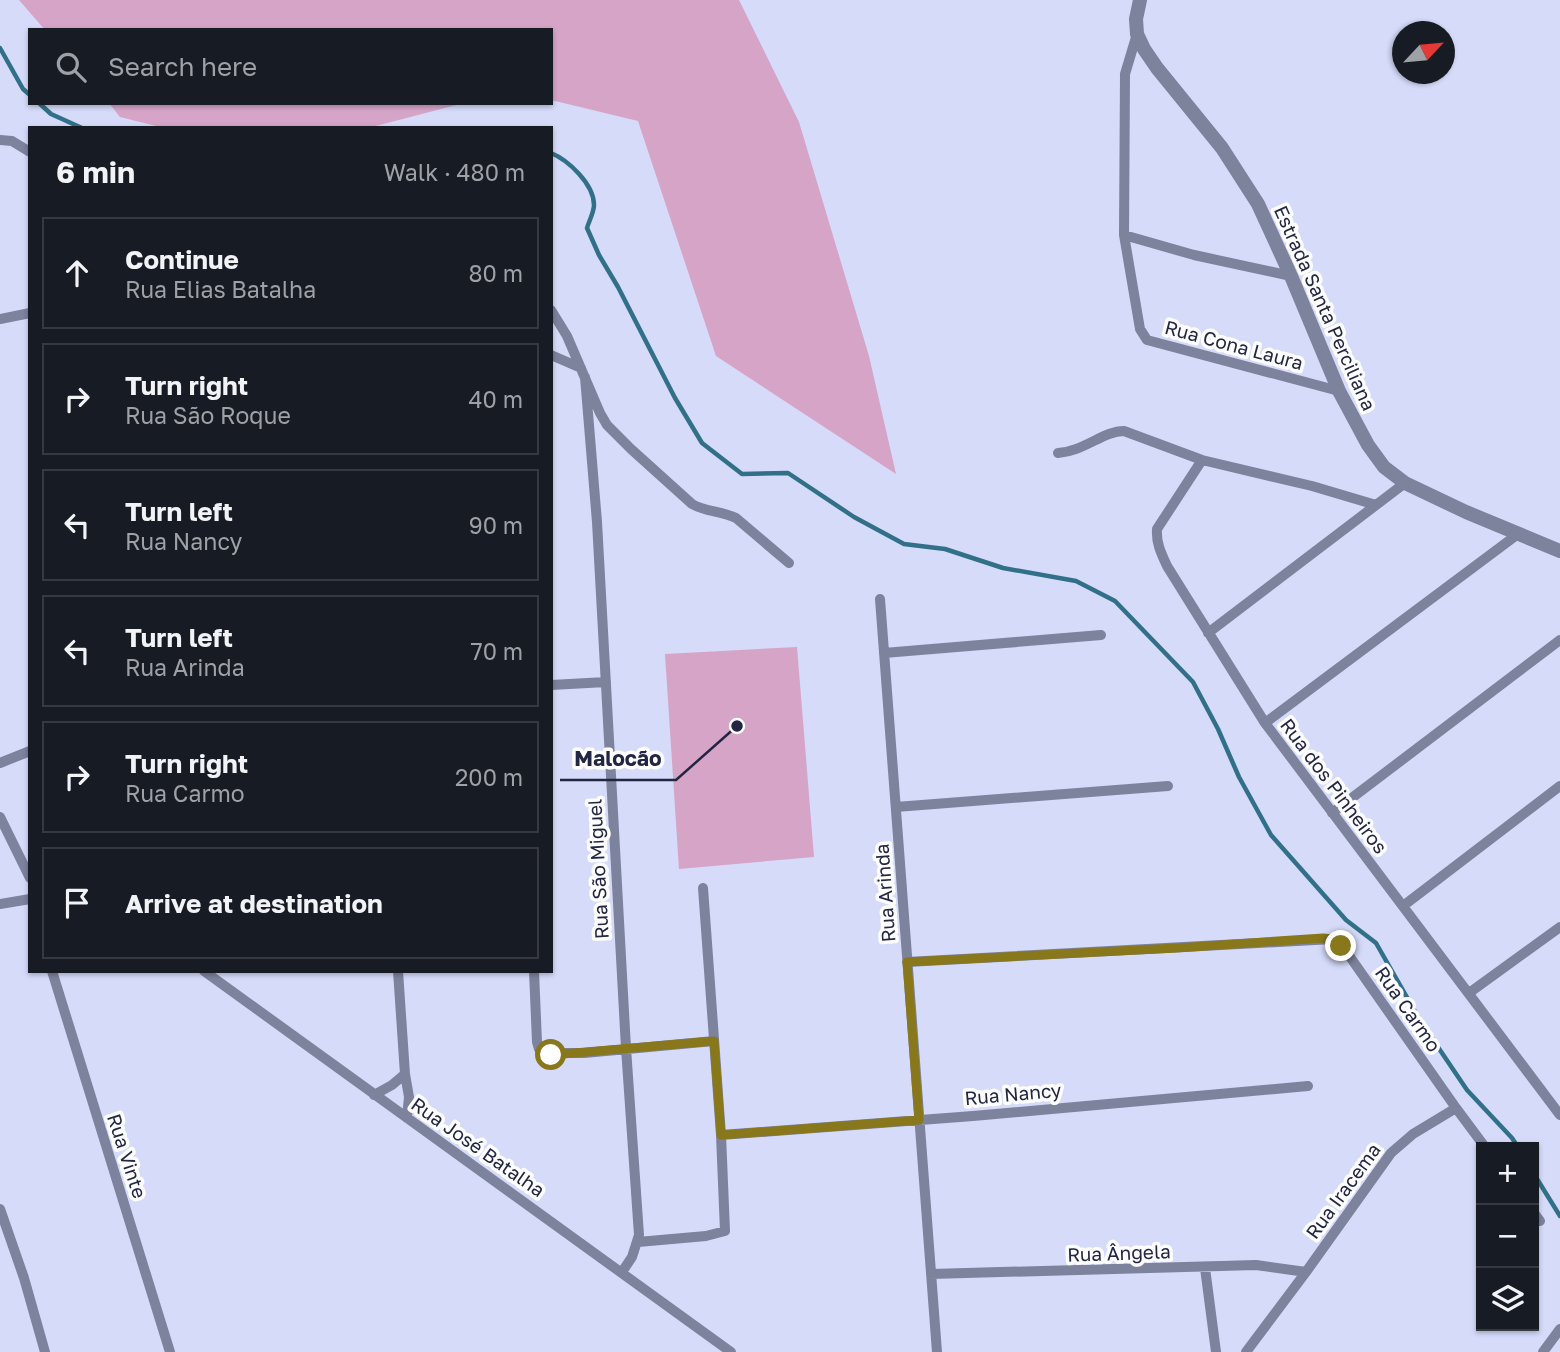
<!DOCTYPE html>
<html lang="en">
<head>
<meta charset="utf-8">
<style>
	body { margin:0; font-family:"Golos Text",sans-serif; background:#20242c; color:#f1f3f6 }
	.controls { position:absolute; right:21px; bottom:21px; display:grid; overflow:hidden; border-radius:0px; box-shadow:0 2px 5px #0004 }
	.controls button { width:63px; height:63px; display:grid; place-items:center; padding:0; border:0; border-bottom:2px solid #363941; background:#171b24; color:#f1f3f6; font:35px sans-serif }
	.compass { position:absolute; left:1392px; top:21px; width:63px; height:63px; border-radius:50%; background:#171b24; box-shadow:0 2px 5px #0004; rotate:64deg }
	.stop { position:absolute; width:21px; height:21px; margin:-16px; border:5px solid #89771b; border-radius:50%; background:#fff }
	.stop.end { background:#89771b; border-color:#fff; box-shadow:0 2px 7px #0008 }
	.list { margin:0; padding:0; list-style:none }
	h2 { display:flex; justify-content:space-between; align-items:center; height:91px; margin:0; padding:0 28px; font-size:30px }
	h2 small { font-size:23px; font-weight:400; color:#9ea1a6 }
	.list li { display:grid; grid-template-columns:46px 1fr auto; gap:21px; align-items:center; box-sizing:border-box; height:112px; margin:0 14px 14px; padding:0 14px; border:2px solid #363941; border-radius:0px }
	.list b { display:block; font-size:26px; white-space:nowrap }
	.list p { margin:0; font-size:23px; white-space:nowrap; color:#9ea1a6 }
	.list em { font-size:23px; font-style:normal; color:#9ea1a6 }
	.icon { flex:none; width:38px; height:38px; fill:none; stroke:currentColor; stroke-width:2; stroke-linecap:round; stroke-linejoin:round }
	.map { position:relative; flex:none; width:1560px; height:1352px; overflow:hidden }
	.search { position:absolute; background:#171b24; box-shadow:0 2px 5px #0004; left:28px; top:28px; width:525px; height:77px; display:flex; align-items:center; gap:18px; box-sizing:border-box; padding:0 24px; border-radius:0px; color:#9ea1a6; font-size:26px }
	.panel { position:absolute; background:#171b24; box-shadow:0 2px 5px #0004; left:28px; top:126px; width:525px; height:847px; border-radius:0px }
	.map>svg:first-child { display:block }
	.green { fill:#d5a4c7 }
	.lines { fill:none; stroke-linecap:round; stroke-linejoin:round }
	.stream { stroke:#317088; stroke-width:4.5 }
	.minor { stroke:#7d829d; stroke-width:10 }
	.tertiary { stroke:#7d829d; stroke-width:14 }
	.route { stroke:#89771b; stroke-width:9 }
	.labels { text-anchor:middle; stroke-width:7; stroke-linejoin:round; paint-order:stroke }
	.street-label { font-size:19px; fill:#222642; stroke:#fdfdfd }
	.leader { fill:none; stroke:#222642; stroke-width:2.5 }
	.callout-dot { fill:#222642; stroke:#fdfdfd; stroke-width:2.5 }
	.callout-label { font-size:21px; text-anchor:middle; font-weight:bold; fill:#222642; stroke:#fdfdfd; stroke-width:7; stroke-linejoin:round; paint-order:stroke }
</style>
</head>
<body>
<div class="map">
<svg width="1560" height="1352" viewBox="0 0 1560 1352">
	<rect width="100%" height="100%" fill="#d5dbf9"/>
	<!-- green -->
	<path class="green" d="M19,0H739L799,122L869,356L896,474L716,356L638,121L551,100V30H45Z
		M109,103H464L368,128H164L120,117Z
		M797,647L814,857L679,869L665,654Z"/>
	<g class="lines">
		<!-- stream -->
		<path class="stream" d="M0,48L23,89L30,95
			M39,103L51,114L82,128
			M551,153C568,160 594,184 594,205C594,212 589,221 587,228L599,255L618,287L675,398L702,443L742,474L788,473L854,517L904,544L945,549L1003,568L1076,581L1115,601L1193,682L1218,729L1239,777L1271,835L1346,920L1376,943L1421,1022L1467,1090L1512,1138L1518,1147
			M1534,1174L1560,1216"/>
		<!-- minor -->
		<path class="minor" d="M0,140L12,141L30,152
			M1124,235L1125,74L1137,34
			M1291,276L1194,255L1124,235L1140,329L1147,340L1339,391
			M551,310L567,336L600,413L607,425L631,449L692,504C706,512 721,511 736,518L789,563
			M0,319L30,313
			M551,355L581,368
			M585,377L597,522L626,1048L639,1235L632,1257L622,1272
			M1058,453C1085,451 1103,431 1124,431L1202,460L1312,486L1376,505
			M1202,460L1157,529C1156,543 1161,553 1167,566L1265,723L1560,1115
			M880,599L937,1352
			M1208,633L1405,483
			M884,653L1101,635
			M551,685L606,682
			M1265,723L1518,534
			M0,763L30,751
			M896,807L1168,786
			M1332,813L1560,640
			M0,817L30,878
			M0,904L30,899
			M1403,906L1560,786
			M907,962L1333,939L1348,954L1456,1108
			M52,971L170,1352
			M204,971L731,1352
			M398,971L405,1074L409,1097L407,1118
			M534,971L537,1042L539,1049L544,1053H584L714,1041
			M1469,993L1560,927
			M374,1095L392,1085L405,1074
			M721,1135L973,1116L1308,1086
			M0,1209L24,1278L45,1352
			M1534,1213L1540,1221
			M638,1242L706,1236L725,1231L721,1135L703,888
			M1205,1268L1216,1352
			M931,1274L1256,1265L1306,1272
			M1246,1352L1306,1272L1391,1153L1413,1134L1456,1108L1485,1147
			M1543,1352L1560,1329"/>
		<!-- tertiary -->
		<path class="tertiary" d="M1140,0L1136,19L1137,34L1144,49L1157,68L1222,148L1258,204L1291,276L1339,391L1368,445L1384,467L1405,483L1466,512L1560,551"/>
	</g>
	<g class="lines">
		<!-- route -->
		<path class="route" d="M551,1055L714,1041L721,1135L919,1120L907,962L1177,948L1323,938L1333,939L1341,946"/>
	</g>
	<g class="labels">
		<!-- street labels -->
		<g class="street-label">
			<text transform="translate(1325 308) rotate(66)" y="7">Estrada Santa Perciliana</text>
			<text transform="translate(1234 345) rotate(15)" y="7">Rua Cona Laura</text>
			<text transform="translate(1334 786) rotate(53)" y="7">Rua dos Pinheiros</text>
			<text transform="translate(598 869) rotate(-93)" y="7">Rua São Miguel</text>
			<text transform="translate(885 893) rotate(-94)" y="7">Rua Arinda</text>
			<text transform="translate(1408 1009) rotate(55)" y="7">Rua Carmo</text>
			<text transform="translate(1013 1094) rotate(-5)" y="7">Rua Nancy</text>
			<text transform="translate(478 1147) rotate(35)" y="7">Rua José Batalha</text>
			<text transform="translate(127 1156) rotate(72)" y="7">Rua Vinte</text>
			<text transform="translate(1343 1191) rotate(-54)" y="7">Rua Iracema</text>
			<text transform="translate(1119 1253) rotate(-2)" y="7">Rua Ângela</text>
		</g>
	</g>
	<!-- callouts -->
	<path class="leader" d="M737 726L676 780H560"/>
	<circle class="callout-dot" cx="737" cy="726" r="7"/>
	<g class="callout-label">
		<text x="618" y="766">Malocão</text>
	</g>
</svg>
<div class="controls">
<button>+</button>
<button>−</button>
<button><svg class="icon" aria-label="layers" viewBox="0 0 24 24"><path d="M12 4l9 5-9 5-9-5zM3 14l9 5 9-5"/></svg></button>
</div>
<svg class="compass" viewBox="-18 -18 36 36"><path d="M0-13l5 13h-10z" fill="#e53935"/><path d="M0 13l5-13h-10z" fill="#9ea1a6"/></svg>
<div class="stop" style="left:551px;top:1055px"></div>
<div class="stop end" style="left:1341px;top:946px"></div>
<div class="search"><svg class="icon" aria-label="search" viewBox="0 0 24 24"><circle cx="10" cy="10" r="6"/><path d="M15 15l6 6"/></svg>Search here</div>
<section class="panel">
<h2>6 min<small>Walk · 480 m</small></h2>
<ul class="list">
<li><svg class="icon" aria-label="ahead" viewBox="0 0 24 24"><path d="M12 20V5M6 11l6-6 6 6"/></svg><div><b>Continue</b><p>Rua Elias Batalha</p></div><em>80 m</em></li>
<li><svg class="icon" aria-label="right" viewBox="0 0 24 24"><path d="M7 20v-9h11M14 6l5 5-5 5"/></svg><div><b>Turn right</b><p>Rua São Roque</p></div><em>40 m</em></li>
<li><svg class="icon" aria-label="left" viewBox="0 0 24 24"><path d="M17 20v-9H6M10 6l-5 5 5 5"/></svg><div><b>Turn left</b><p>Rua Nancy</p></div><em>90 m</em></li>
<li><svg class="icon" aria-label="left" viewBox="0 0 24 24"><path d="M17 20v-9H6M10 6l-5 5 5 5"/></svg><div><b>Turn left</b><p>Rua Arinda</p></div><em>70 m</em></li>
<li><svg class="icon" aria-label="right" viewBox="0 0 24 24"><path d="M7 20v-9h11M14 6l5 5-5 5"/></svg><div><b>Turn right</b><p>Rua Carmo</p></div><em>200 m</em></li>
<li><svg class="icon" aria-label="arrive" viewBox="0 0 24 24"><path d="M6 21V4h12l-3 4 3 4H6"/></svg><div><b>Arrive at destination</b></div></li>
</ul>
</section>
</div>
</body>
</html>
